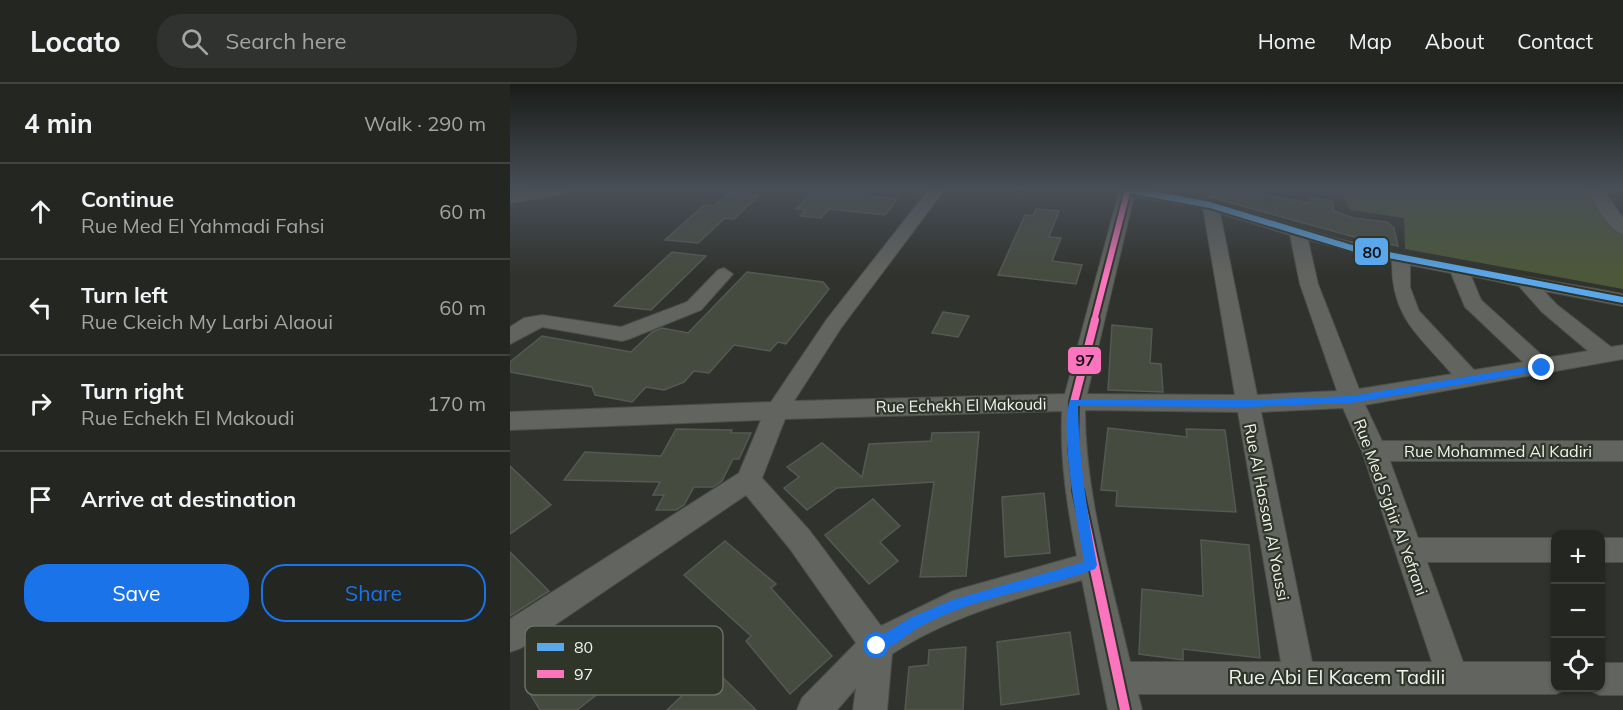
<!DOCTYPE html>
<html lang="en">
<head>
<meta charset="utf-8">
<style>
	body { margin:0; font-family:Mulish,sans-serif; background:#30322f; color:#f1f3f6 }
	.controls { position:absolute; right:18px; bottom:18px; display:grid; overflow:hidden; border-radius:12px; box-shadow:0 2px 4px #0004 }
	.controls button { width:54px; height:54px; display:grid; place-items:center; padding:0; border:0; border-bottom:2px solid #414340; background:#242622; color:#f1f3f6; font:30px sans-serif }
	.stop { position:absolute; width:18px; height:18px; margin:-14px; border:4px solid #1a73e8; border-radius:50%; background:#fff }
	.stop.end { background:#1a73e8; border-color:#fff; box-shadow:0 2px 6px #0008 }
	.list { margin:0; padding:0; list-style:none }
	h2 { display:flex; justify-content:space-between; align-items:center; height:78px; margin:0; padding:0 24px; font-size:26px }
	h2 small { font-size:20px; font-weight:400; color:#a3a5a5 }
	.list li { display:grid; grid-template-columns:39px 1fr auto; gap:18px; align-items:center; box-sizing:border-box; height:96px; padding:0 24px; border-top:2px solid #414340 }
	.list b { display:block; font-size:22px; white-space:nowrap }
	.list p { margin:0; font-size:20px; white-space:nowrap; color:#a3a5a5 }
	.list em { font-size:20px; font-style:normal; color:#a3a5a5 }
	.actions { display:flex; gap:12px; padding:18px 24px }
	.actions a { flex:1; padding:14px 0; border:2px solid #1a73e8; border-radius:24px; text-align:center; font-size:21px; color:#1a73e8 }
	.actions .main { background:#1a73e8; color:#fff }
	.icon { flex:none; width:33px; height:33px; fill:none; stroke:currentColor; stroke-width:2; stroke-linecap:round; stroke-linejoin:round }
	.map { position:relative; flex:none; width:1113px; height:626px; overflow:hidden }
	header { display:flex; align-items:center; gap:36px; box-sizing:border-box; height:84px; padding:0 30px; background:#242622; border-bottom:2px solid #414340 }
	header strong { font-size:28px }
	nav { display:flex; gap:33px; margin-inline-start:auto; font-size:21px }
	.search { width:420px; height:54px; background:#30322f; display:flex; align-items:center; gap:15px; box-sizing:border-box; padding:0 21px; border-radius:24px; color:#a3a5a5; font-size:22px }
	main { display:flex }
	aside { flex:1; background:#242622 }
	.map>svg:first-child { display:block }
	.green { fill:#4c5839 }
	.building { fill:#464b3f; stroke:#565854; stroke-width:1.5 }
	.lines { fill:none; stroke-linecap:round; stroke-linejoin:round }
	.minor-casing { stroke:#4b4e49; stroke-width:2 }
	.minor { fill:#62645f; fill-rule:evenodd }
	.bus-1-casing { stroke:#30352a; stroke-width:10 }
	.bus-2-far2-casing { stroke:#30352a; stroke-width:10 }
	.bus-2-far1-casing { stroke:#30352a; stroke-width:12 }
	.bus-2-casing { stroke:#30352a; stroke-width:14 }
	.bus-1 { stroke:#5aa8eb; stroke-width:6 }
	.bus-2-far2 { stroke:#fc73be; stroke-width:6 }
	.bus-2-far1 { stroke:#fc73be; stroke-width:8 }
	.bus-2 { stroke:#fc73be; stroke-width:10 }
	.route { fill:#1a73e8 }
	.labels { text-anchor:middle; stroke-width:4.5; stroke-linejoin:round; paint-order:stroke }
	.street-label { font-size:16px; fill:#f1f4ed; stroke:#30352a }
	.near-street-label { font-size:20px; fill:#f1f4ed; stroke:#30352a }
	.key { fill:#30352a; stroke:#6a6e64; stroke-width:1.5 }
	.key-label { font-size:16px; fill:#f1f4ed }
	.line-badge { stroke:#30352a; stroke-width:2 }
	.pale-badge-label { font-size:16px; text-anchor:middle; font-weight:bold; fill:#111 }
</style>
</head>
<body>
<header>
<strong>Locato</strong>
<div class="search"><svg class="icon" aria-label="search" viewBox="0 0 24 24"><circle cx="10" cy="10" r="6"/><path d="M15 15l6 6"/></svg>Search here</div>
<nav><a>Home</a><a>Map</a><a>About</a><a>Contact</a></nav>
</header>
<main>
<aside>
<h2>4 min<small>Walk · 290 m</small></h2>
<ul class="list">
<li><svg class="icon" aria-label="ahead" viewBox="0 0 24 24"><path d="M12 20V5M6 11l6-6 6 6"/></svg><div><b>Continue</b><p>Rue Med El Yahmadi Fahsi</p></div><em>60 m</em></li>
<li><svg class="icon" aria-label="left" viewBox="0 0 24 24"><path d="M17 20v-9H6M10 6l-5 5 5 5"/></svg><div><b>Turn left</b><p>Rue Ckeich My Larbi Alaoui</p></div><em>60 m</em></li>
<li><svg class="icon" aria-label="right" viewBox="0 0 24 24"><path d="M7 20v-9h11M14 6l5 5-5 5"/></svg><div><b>Turn right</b><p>Rue Echekh El Makoudi</p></div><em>170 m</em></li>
<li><svg class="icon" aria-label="arrive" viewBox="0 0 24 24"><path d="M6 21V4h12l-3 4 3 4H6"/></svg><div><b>Arrive at destination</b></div></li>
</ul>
<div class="actions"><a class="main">Save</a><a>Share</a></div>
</aside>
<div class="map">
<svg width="1113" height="626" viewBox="0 0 1113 626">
	<rect width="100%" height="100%" fill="#30322d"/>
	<!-- green -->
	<path class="green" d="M830,105H1090L1099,136L1113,148V205L895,165L894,134L840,126Z"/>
	<!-- building -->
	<path class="building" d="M311,105L342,106L338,110L387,115L375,131L319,125L311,134L290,132L296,126L286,125L303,108H308Z
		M701,105H724L798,119L800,113L822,117L824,127L843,134L877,138L884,144L888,162L841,152L699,113Z
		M219,108L249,111L224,135L215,134L188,159L155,156L194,121L204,122Z
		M526,125L549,127L539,153L551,154L542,177L572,181L566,200L488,191L515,131L523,132Z
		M162,168L196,172L141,226L104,222Z
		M237,188L313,198L319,205L276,260L268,258L260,267L224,261L199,289L184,287L174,298L154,306L136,303L122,318L85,311L82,303L0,288V278L32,252L121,268L142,248L152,244L178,249Z
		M433,228L459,232L448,253L422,249Z
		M602,241L642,245L640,279L651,280L653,308L598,306Z
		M598,344L677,353L676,345L715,346L726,428L606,422L607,407L591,406Z
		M166,345L222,346L221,349H241L229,375H223L212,397L203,403H184L174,421L166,426H146L154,411H143L150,398L54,396L75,368L151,372Z
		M469,348L456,492L410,493L424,398L327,404L297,426L274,404L289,393L277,383L312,359L352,393L359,360L421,357L422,349Z
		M0,382L41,421L0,450Z
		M534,409L540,469L495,473L492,413Z
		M363,415L390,442L370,458L388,477L359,500L315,451Z
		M691,456L739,461L750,574L673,565V576L629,570L632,505L693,512Z
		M215,457L266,500L261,504L322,572L280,610L236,557L241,552L174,491Z
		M0,468L39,507L0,532Z
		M560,548L569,610L491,621L487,558Z
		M456,563L453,626H395L399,583L418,581L419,566Z
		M62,567L90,608L67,626H30L15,602Z
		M202,583L246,626H157Z"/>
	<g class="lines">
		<defs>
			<path id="minor" d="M28,105H61L53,110L0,119V109Z
				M419,105H435L331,244L284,317L555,310L609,108L607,105C690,105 765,140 845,159C932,181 1024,193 1113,210V222L1034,207L1046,220L1101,263L1113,261V275L855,321L872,357H1113V377H880L908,454H1046V478H917L953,578H1046V604L1057,605L1046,610H628L632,626H598L572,496C505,515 440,532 382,570L377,626H343L346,604L327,626H287L292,614L346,559L280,465L236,411L11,564L0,568V535L229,389L251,336L0,346V328L261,318L317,235ZM624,112L693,124L725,311L577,310ZM710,129L780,151L790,200L827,307L747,311ZM798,156L882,177C881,233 908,250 942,290L849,305L808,200ZM900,181L941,189L955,223L1013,278L964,286L909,227L900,203ZM961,192L1009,202L1032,228L1078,267L1035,274L971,216ZM833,324L852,367L922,578H802L751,328ZM575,326L728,328L771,578H620C601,495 575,412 575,326ZM552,327C550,376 557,423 567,472L443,507L371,542L300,447L252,394L275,335Z
				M1079,105H1093L1113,134V150C1098,146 1083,118 1079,105Z
				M214,184L223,190L191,226L119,255L112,257L32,243L0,260V243L14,234L32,231L111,243L177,218L208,186Z
				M1090,454H1113V478H1090Z
				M1090,579H1113V611H1090L1079,606L1078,604H1090Z"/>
		</defs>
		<!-- minor casing -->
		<use href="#minor" class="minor-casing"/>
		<!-- minor -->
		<use href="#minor" class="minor"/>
		<defs>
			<path id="bus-1" d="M614,105L700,121L842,164L1113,216"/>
			<path id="bus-2-far2" d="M584,237L618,105"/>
			<path id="bus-2-far1" d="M568,408L563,364L564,318L585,236"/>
			<path id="bus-2" d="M568,406L615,626"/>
		</defs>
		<!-- bus-1 casing -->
		<use href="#bus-1" class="bus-1-casing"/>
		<!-- bus-2-far2 casing -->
		<use href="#bus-2-far2" class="bus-2-far2-casing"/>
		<!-- bus-2-far1 casing -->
		<use href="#bus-2-far1" class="bus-2-far1-casing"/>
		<!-- bus-2 casing -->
		<use href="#bus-2" class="bus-2-casing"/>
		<!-- bus-1 -->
		<use href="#bus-1" class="bus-1"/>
		<!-- bus-2-far2 -->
		<use href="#bus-2-far2" class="bus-2-far2"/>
		<!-- bus-2-far1 -->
		<use href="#bus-2-far1" class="bus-2-far1"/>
		<!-- bus-2 -->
		<use href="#bus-2" class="bus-2"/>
	</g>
	<!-- sky -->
	<linearGradient id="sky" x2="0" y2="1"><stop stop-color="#1a1c19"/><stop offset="0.55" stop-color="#484f57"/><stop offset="1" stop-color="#484f57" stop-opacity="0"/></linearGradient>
	<rect width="1113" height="192" fill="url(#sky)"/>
	<!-- route -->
	<path class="route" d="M1032,280L1037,284L1036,286L841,319L737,323L568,322C569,376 577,428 587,481L585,485C527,507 459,513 406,545C396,552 373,571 362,567V557L402,533L442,516L574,478C568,441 549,349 560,316H737L841,312Z"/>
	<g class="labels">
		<!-- street labels -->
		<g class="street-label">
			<text transform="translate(451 321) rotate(-1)" y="6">Rue Echekh El Makoudi</text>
			<text x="988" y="373">Rue Mohammed Al Kadiri</text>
			<text transform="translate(881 423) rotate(70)" y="6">Rue Med S'ghir Al Yefrani</text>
			<text transform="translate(757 428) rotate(79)" y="6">Rue Al Hassan Al Youssi</text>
		</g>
		<!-- near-street labels -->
		<g class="near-street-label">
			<text x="827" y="600">Rue Abi El Kacem Tadili</text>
		</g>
	</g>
	<!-- legend -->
	<rect x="15" y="542" width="198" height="69" rx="9" class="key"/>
	<rect x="27" y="559" width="27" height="8" fill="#5aa8eb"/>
	<rect x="27" y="586" width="27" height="8" fill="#fc73be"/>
	<g class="key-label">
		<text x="64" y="569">80</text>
		<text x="64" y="596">97</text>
	</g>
	<g class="line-badge">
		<rect x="844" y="153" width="35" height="29" rx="6" fill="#5aa8eb"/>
		<rect x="557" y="262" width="35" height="29" rx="6" fill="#fc73be"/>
	</g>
	<g class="pale-badge-label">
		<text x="862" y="174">80</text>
		<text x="575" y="282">97</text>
	</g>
</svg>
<div class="controls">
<button>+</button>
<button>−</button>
<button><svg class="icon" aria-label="locate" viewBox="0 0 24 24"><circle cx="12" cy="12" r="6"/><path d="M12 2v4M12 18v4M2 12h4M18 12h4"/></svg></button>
</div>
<div class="stop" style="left:367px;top:562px"></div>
<div class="stop end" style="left:1032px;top:284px"></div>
</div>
</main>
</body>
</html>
